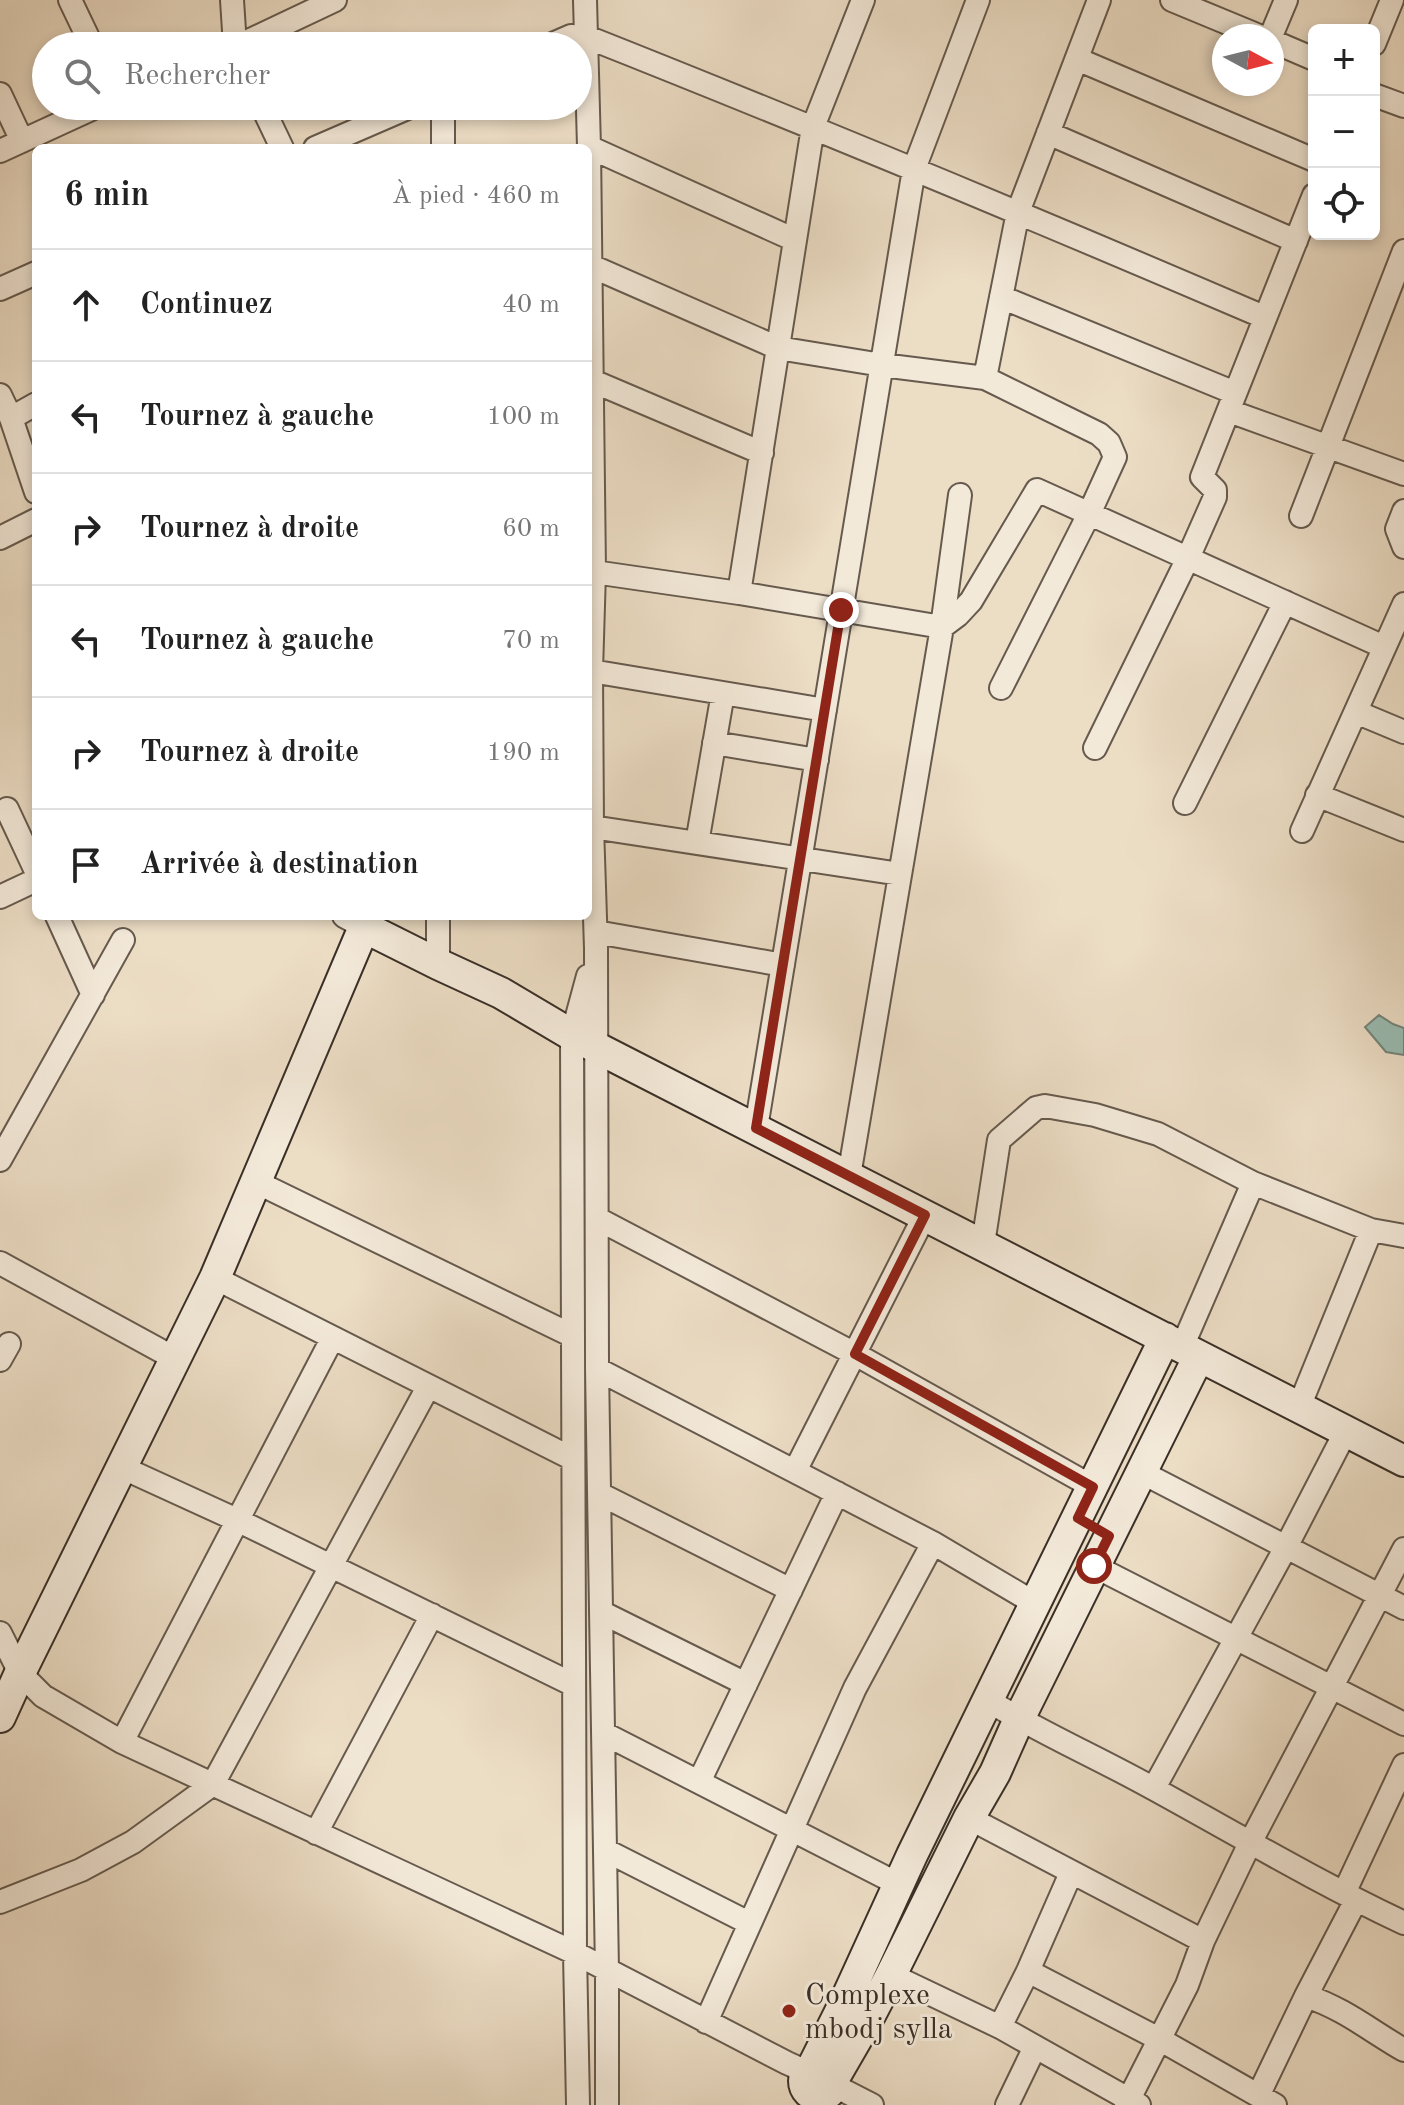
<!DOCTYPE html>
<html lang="fr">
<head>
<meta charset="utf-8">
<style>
	body { margin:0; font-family:"Old Standard TT",serif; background:#f6f6f6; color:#222 }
	.controls { position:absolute; right:24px; top:24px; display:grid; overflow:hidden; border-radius:12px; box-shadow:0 4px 12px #0003 }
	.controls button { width:72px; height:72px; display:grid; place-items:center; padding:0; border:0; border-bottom:2px solid #e0e0e0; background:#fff; color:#222; font:40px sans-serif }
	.compass { position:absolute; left:1212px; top:24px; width:72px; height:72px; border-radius:50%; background:#fff; box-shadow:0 4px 12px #0003; rotate:97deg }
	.stop { position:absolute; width:24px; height:24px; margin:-18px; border:6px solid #8f2418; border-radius:50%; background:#fff }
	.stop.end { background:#8f2418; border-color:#fff; box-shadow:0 2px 8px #0008 }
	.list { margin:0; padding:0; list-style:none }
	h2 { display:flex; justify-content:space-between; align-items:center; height:104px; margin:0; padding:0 32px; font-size:34px }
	h2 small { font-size:26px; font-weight:400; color:#767676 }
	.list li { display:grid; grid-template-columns:52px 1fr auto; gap:24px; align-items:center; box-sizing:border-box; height:112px; padding:0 32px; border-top:2px solid #e0e0e0 }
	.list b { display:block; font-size:30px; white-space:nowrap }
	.list em { font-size:26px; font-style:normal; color:#767676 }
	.icon { flex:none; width:44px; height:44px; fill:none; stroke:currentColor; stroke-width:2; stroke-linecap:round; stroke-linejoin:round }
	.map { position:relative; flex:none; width:1404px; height:2105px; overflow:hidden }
	.search { position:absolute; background:#fff; box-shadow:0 4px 12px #0003; left:32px; top:32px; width:560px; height:88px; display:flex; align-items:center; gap:20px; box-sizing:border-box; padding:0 28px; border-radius:44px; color:#767676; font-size:30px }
	.panel { position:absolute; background:#fff; box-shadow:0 4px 12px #0003; left:32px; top:144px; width:560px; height:776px; border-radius:12px }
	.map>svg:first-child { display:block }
	.water { fill:#99bcb2; stroke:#73847a; stroke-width:2 }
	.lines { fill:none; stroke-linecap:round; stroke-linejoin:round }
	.street-casing { stroke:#665a4e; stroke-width:26 }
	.secondary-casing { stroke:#392f27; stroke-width:34 }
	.street { stroke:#f3e9d9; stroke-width:22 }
	.secondary { stroke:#f3e9d9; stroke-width:30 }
	.route { stroke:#8f2418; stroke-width:10 }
	.poi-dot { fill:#8f2418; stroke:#f3e9d9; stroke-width:3 }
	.labels { text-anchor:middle; stroke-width:6; stroke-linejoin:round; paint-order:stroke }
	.poi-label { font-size:30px; fill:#392f27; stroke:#f3e9d9; text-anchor:start }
</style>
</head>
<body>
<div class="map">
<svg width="1404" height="2105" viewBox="0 0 1404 2105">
	<rect width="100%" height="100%" fill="#ecddc5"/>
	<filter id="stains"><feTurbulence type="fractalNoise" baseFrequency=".0025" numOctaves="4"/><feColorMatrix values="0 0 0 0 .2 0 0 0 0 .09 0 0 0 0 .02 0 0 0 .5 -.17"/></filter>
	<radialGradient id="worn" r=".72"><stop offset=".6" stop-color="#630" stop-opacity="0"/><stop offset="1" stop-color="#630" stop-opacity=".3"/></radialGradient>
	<!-- water -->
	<path class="water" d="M1379,1015L1393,1024L1404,1028V1055L1386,1052L1365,1027Z"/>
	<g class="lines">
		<defs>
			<path id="street" d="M70,0L92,46
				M232,0L235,46
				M585,0L589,147L594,572L591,671L592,827L596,948L597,1369L607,1971V2105
				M1172,0L1259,36
				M1271,36L1286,0
				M1272,41L1314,59
				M1374,44L1392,0
				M238,46L335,0
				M548,46L571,36L587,37C814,127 1040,221 1264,317
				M1077,59L1314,160
				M0,94L22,141
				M1374,95L1404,106
				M262,106L282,148
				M1048,133L1296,241
				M589,147L795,240
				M315,148L412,106
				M443,148V106
				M0,151L98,106
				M589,265L778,348L882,365L985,378L1099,434L1109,443L1115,457L1089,514L1001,688
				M0,289L36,273
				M1001,297L1235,393
				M985,378L1018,212L1099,0
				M588,379L762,453
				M0,395L11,418L36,492
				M1229,411L1404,474
				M11,418L36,404
				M1404,511L1397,529L1404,547
				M1301,516L1404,251
				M0,538L36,520
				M588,573L594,572L739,593L942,627L958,615L971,601L1037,490L1384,647
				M739,593L813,127L863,0
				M591,671L825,710
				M1356,712L1404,732
				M714,743L817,760
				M1095,748L1188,558L1215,497V490L1202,477L1314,195
				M1317,795L1404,830
				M1185,803L1285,602
				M7,809L36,871
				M592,827L900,874
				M1302,831L1404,604
				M697,843L723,693
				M0,897L36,880
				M57,916L93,995
				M344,916L364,927
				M596,932L783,965
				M438,964V916
				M756,1128L914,169L978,0
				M0,1160L123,940
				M849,1176L942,627L960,495
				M256,1182L573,1336
				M598,1219L855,1354L1093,1487
				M983,1244L999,1140L1036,1108L1045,1106L1095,1115L1158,1134L1253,1183
				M0,1263L174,1358
				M215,1278L573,1459
				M1182,1347L1253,1183L1371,1230L1404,1236
				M0,1360L9,1344
				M597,1369L933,1543L1036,1604
				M1299,1407L1371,1230
				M121,1467L237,1520L574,1685
				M795,1471L925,1215
				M1141,1472L1404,1608
				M600,1494L791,1590
				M1094,1566L1404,1724
				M601,1612L746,1684
				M0,1633L20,1673L43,1696L122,1742L575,1953L787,2063L807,2072
				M989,1701C1043,1734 1101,1759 1156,1790C1238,1835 1319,1883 1404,1923
				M603,1733L900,1885
				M122,1742L332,1339
				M699,1782L837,1493
				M1154,1788L1286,1547L1346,1431
				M969,1818L1203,1941
				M316,1833L432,1615
				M605,1850L749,1923
				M1344,1893L1404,1765
				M0,1902L81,1870L133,1842L213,1784L428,1387
				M1028,1971L1159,2039L1275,2105
				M891,1975L1000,2027L1139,2105
				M1306,1996C1343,2008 1371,2031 1404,2050
				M706,2022L855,1688L933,1543
				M1000,2027L1028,1971L1071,1873
				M833,2085L872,2105
				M1259,2094L1306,1996L1356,1900
				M578,2105L575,1953L572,1035L588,976
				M1007,2105L1035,2047
				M1126,2105L1187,1985L1203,1941L1250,1843L1404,1549"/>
			<path id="secondary" d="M0,1717L20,1673L215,1278L364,927L438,964L501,993L572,1035L1404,1461
				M804 2081a15 15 0 1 1 30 0a15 15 0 1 1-30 0Z
				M812,2068L842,2008L912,1855L1165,1338
				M834,2078L867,2021L891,1975L969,1818L995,1773L1019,1719L1199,1356"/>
		</defs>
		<!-- street casing -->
		<use href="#street" class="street-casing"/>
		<!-- secondary casing -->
		<use href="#secondary" class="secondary-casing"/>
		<!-- street -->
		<use href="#street" class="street"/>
		<!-- secondary -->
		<use href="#secondary" class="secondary"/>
	</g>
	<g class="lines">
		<!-- route -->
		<path class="route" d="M841,610L756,1128L925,1215L855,1354L1093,1487L1078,1518L1109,1536L1094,1566"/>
	</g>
	<!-- markers -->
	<circle class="poi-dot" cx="789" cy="2011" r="8"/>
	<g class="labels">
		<!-- poi labels -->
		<g class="poi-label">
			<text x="805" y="2004">Complexe<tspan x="805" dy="34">mbodj sylla</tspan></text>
		</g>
	</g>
	<rect width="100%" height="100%" filter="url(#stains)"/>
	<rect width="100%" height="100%" fill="url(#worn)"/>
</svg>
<div class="controls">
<button>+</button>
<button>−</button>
<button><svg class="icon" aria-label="locate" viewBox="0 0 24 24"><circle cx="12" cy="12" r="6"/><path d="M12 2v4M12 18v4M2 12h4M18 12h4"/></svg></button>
</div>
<svg class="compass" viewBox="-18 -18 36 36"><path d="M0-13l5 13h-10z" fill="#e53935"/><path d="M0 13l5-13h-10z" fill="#767676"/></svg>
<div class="stop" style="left:1094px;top:1566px"></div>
<div class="stop end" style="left:841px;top:610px"></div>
<div class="search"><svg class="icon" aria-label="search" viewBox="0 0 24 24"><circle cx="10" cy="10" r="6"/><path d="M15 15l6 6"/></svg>Rechercher</div>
<section class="panel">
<h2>6 min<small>À pied · 460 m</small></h2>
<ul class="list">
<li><svg class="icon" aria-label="ahead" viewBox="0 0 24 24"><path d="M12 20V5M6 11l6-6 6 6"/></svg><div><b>Continuez</b></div><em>40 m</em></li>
<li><svg class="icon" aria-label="left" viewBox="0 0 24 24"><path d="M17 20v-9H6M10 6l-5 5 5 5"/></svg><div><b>Tournez à gauche</b></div><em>100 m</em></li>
<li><svg class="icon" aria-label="right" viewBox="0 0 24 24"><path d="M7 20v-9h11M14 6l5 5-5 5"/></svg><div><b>Tournez à droite</b></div><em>60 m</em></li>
<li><svg class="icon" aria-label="left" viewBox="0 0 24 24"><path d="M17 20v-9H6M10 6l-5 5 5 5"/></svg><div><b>Tournez à gauche</b></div><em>70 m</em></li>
<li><svg class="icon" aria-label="right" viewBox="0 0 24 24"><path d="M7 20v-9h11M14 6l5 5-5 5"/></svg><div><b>Tournez à droite</b></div><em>190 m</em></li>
<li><svg class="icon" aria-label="arrive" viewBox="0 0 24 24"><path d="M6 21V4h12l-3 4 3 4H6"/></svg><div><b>Arrivée à destination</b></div></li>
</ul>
</section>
</div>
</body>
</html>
